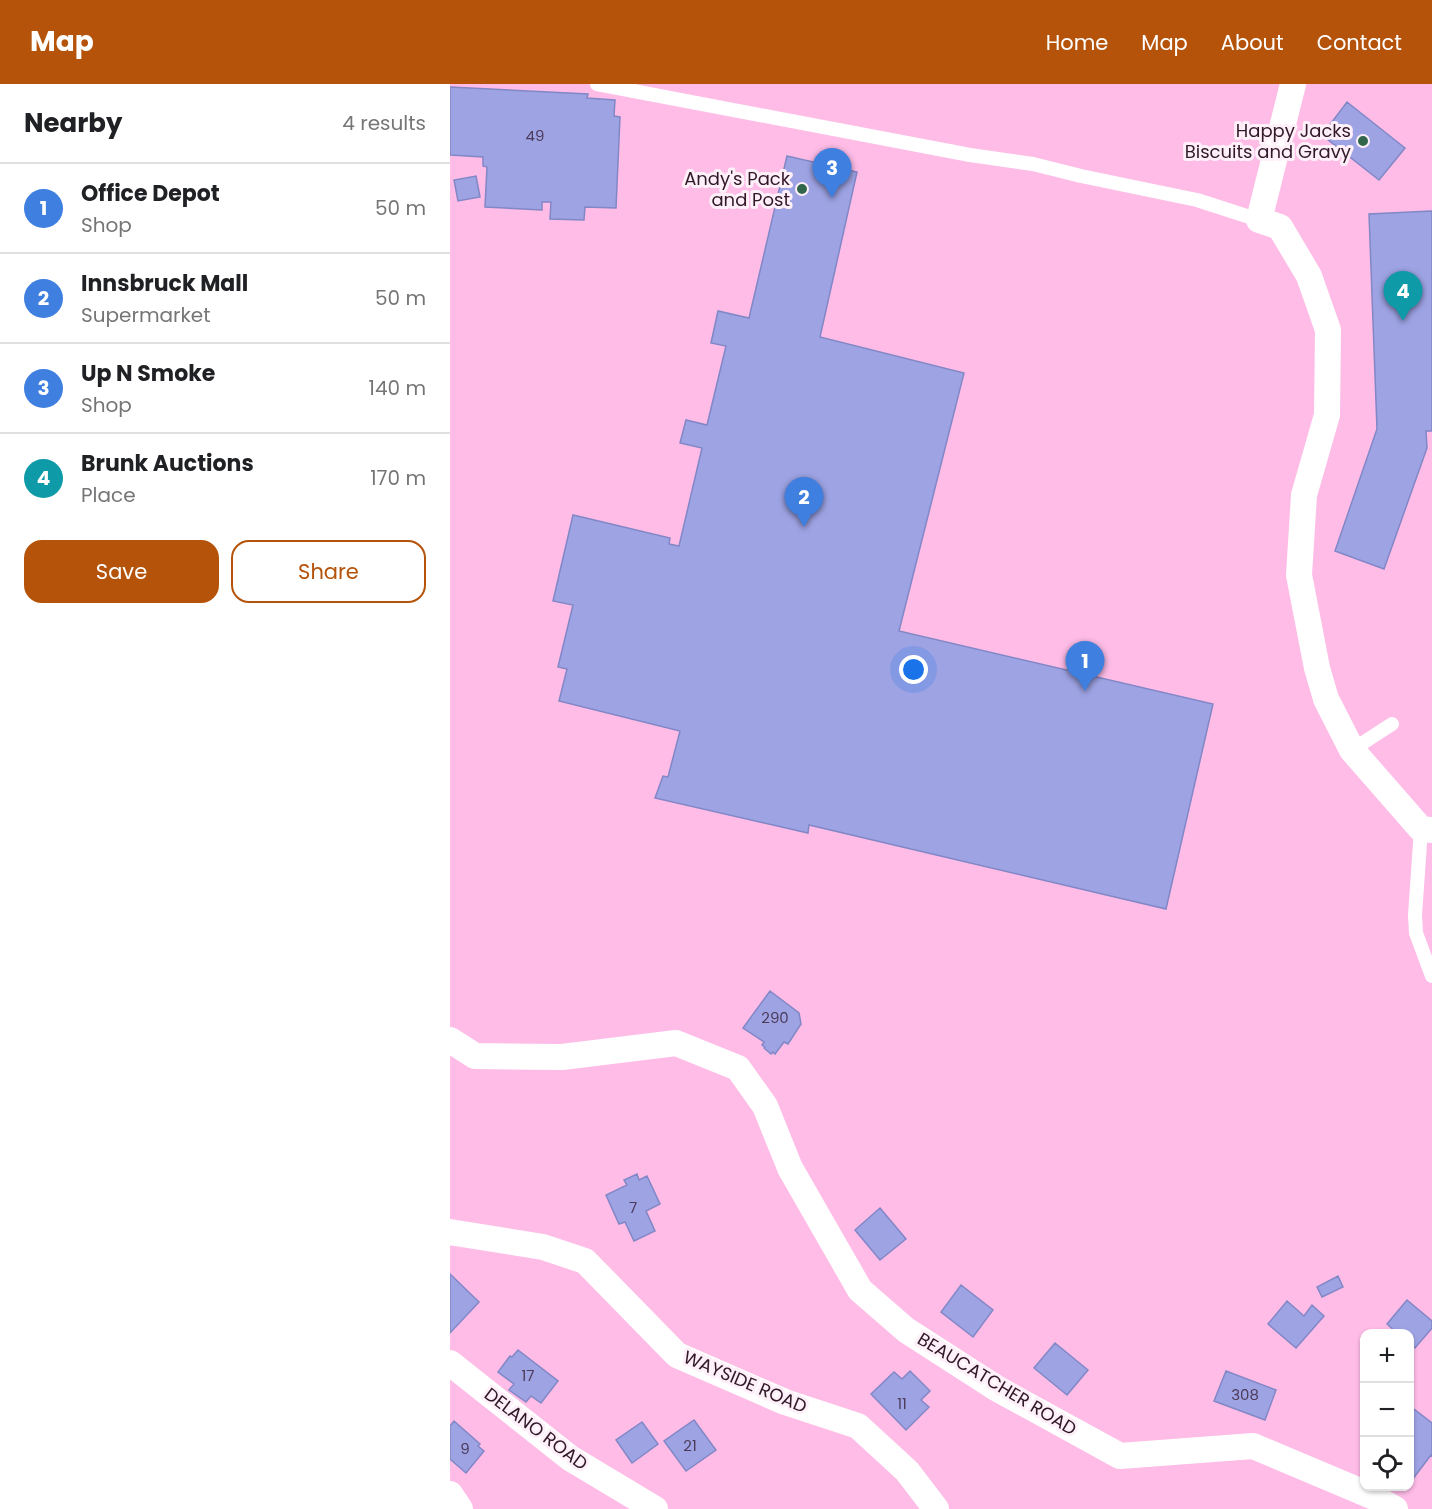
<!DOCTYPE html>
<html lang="en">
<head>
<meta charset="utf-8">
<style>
	body { margin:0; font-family:Poppins,sans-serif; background:#f6f6f6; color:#202124 }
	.controls { position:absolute; right:18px; bottom:18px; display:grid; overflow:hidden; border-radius:12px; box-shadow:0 2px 4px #0004 }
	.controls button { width:54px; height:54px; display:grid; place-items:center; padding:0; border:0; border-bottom:2px solid #e0e0e0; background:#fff; color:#202124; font:30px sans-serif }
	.you { position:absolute; left:464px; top:586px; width:21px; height:21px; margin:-15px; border:4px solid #fff; border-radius:50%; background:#1a73e8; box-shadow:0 0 0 9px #1a73e833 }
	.badge { display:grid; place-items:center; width:39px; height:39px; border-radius:50%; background:#b45309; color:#fff; font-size:20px; font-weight:700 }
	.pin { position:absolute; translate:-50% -50px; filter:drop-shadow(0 2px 3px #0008) }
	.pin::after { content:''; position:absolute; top:32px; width:21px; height:18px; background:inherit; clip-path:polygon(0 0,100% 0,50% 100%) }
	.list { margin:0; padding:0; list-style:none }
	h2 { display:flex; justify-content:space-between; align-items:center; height:78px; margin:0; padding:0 24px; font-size:26px }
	h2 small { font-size:20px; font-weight:400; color:#757577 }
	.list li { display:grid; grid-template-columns:39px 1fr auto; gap:18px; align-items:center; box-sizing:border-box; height:90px; padding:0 24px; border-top:2px solid #e0e0e0 }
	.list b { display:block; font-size:22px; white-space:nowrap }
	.list p { margin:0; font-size:20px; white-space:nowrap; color:#757577 }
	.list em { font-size:20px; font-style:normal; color:#757577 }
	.actions { display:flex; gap:12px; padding:18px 24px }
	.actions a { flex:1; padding:14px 0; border:2px solid #b45309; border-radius:18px; text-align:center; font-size:21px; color:#b45309 }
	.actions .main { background:#b45309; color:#fff }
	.icon { flex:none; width:33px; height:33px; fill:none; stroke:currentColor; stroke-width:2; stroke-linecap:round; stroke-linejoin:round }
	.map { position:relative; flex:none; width:982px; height:1425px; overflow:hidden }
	header { display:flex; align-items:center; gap:36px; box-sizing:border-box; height:84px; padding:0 30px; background:#b45309; color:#fff }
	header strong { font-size:28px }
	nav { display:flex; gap:33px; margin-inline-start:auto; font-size:21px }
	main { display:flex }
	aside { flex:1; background:#fff }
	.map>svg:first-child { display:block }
	.building { fill:#9ea3e4; stroke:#8287c6; stroke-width:1.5 }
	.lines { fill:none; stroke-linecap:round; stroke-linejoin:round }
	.lane { stroke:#fff; stroke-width:14 }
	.street { stroke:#fff; stroke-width:26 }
	.poi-dot { fill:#31664c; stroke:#fef0f8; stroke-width:2 }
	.labels { text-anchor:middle; stroke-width:6; stroke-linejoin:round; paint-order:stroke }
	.number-label { font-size:15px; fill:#4c3b58 }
	.poi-label { font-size:18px; fill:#311829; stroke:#fef0f8; text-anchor:end }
	.street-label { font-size:18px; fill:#311829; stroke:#fef0f8 }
</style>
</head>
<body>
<header>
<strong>Map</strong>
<nav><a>Home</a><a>Map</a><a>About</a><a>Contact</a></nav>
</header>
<main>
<aside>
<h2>Nearby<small>4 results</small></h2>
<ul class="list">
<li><span class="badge" style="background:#3f7fe0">1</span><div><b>Office Depot</b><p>Shop</p></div><em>50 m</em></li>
<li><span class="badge" style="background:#3f7fe0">2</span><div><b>Innsbruck Mall</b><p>Supermarket</p></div><em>50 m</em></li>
<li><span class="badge" style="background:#3f7fe0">3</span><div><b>Up N Smoke</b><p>Shop</p></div><em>140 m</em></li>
<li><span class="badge" style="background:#0f9aa8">4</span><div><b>Brunk Auctions</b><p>Place</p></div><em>170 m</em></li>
</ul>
<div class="actions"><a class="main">Save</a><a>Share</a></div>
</aside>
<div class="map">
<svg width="982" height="1425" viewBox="0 0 982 1425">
	<rect width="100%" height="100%" fill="#febce7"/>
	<!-- building -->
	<path class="building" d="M0,3L138,10L137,14L165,16L164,32L170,33L166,124L135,123L134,136L100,135L101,118H92V126L35,123L37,83L33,82V73L0,71Z
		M897,18L955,64L929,96L872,51Z
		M337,72L407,88L370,253L514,289L449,547L763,620L716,825L359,741L358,749L205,714L213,692L218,693L230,647L109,617L117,585L108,583L123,521L103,517L123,431L220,454L219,460L229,462L252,364L230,359L236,336L257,341L276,262L261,259L268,227L299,234Z
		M26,92L30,113L8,117L4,96Z
		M982,127V347H976L977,364L934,485L885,467L927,345L919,130Z
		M320,907L349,929L351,940L338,960L334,958L325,970L323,968L321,970L314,964L315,963L312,961L314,958L293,944Z
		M187,1090L189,1096L197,1092L210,1120L196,1127L205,1147L184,1157L175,1138L169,1140L156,1111L177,1101L174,1096Z
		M430,1124L456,1155L430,1176L405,1146Z
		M0,1190L29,1218L0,1249Z
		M888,1192L893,1203L872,1213L867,1203Z
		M511,1201L543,1226L523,1253L491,1228Z
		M957,1216L982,1237V1244L965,1264L960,1259V1250H948L937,1240Z
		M837,1217L854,1232L862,1221L874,1232L846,1264L818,1240Z
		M605,1259L638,1286L617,1311L584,1284Z
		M68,1266L108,1297L91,1319L81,1312L76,1318L59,1306L64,1300L48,1288L60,1272L62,1273Z
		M460,1287L480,1307L471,1316L479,1323L456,1346L421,1310L444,1288L452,1295Z
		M776,1287L826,1306L815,1336L764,1317Z
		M960,1322L982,1339V1372L981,1371L962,1396L960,1394Z
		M244,1336L266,1366L236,1387L214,1357Z
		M4,1337L30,1360L28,1362L34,1367L16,1389L0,1375V1342Z
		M192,1338L208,1360L182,1379L166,1356Z"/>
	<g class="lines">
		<!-- lane -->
		<path class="lane" d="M147,0L520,71L583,80L631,92L747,116L809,136
			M902,666L942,640
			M971,745L965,831L966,849L982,892"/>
		<!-- street -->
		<path class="street" d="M843,0L809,136L830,143L859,192L878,246L877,331L854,411L849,491L867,584L876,615L902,666L971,745L982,746
			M0,956L25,972L112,973L226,959L288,984L315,1022L340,1084L410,1206L456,1246L546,1304L670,1372L803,1362L924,1413L945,1425
			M0,1148L93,1163L135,1177L227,1271L335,1318L408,1342L457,1387L486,1425
			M0,1279L120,1374L205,1425
			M0,1410L10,1425"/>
	</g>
	<!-- markers -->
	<g class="poi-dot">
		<circle cx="913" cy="57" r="6"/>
		<circle cx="352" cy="105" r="6"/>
	</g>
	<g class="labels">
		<!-- number labels -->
		<g class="number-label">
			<text x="85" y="57">49</text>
			<text x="325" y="939">290</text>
			<text x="183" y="1129">7</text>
			<text x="78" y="1297">17</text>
			<text x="795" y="1316">308</text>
			<text x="452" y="1325">11</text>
			<text x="240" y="1367">21</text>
			<text x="15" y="1370">9</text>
		</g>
		<!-- poi labels -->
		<g class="poi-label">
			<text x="901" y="53">Happy Jacks<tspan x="901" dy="21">Biscuits and Gravy</tspan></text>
			<text x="340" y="101">Andy's Pack<tspan x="340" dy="21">and Post</tspan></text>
		</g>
		<!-- street labels -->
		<g class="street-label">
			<text transform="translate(295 1298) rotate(23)" y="6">WAYSIDE ROAD</text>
			<text transform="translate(547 1300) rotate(31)" y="6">BEAUCATCHER ROAD</text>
			<text transform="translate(86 1345) rotate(37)" y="6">DELANO ROAD</text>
		</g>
	</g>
</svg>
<div class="controls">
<button>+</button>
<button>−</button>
<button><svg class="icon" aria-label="locate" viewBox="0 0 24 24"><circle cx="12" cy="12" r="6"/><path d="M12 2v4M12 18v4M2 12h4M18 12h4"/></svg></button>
</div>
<div class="you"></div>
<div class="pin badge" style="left:635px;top:607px;background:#3f7fe0">1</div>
<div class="pin badge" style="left:354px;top:443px;background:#3f7fe0">2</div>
<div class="pin badge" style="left:382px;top:114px;background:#3f7fe0">3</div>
<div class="pin badge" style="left:953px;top:237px;background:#0f9aa8">4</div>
</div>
</main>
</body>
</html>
